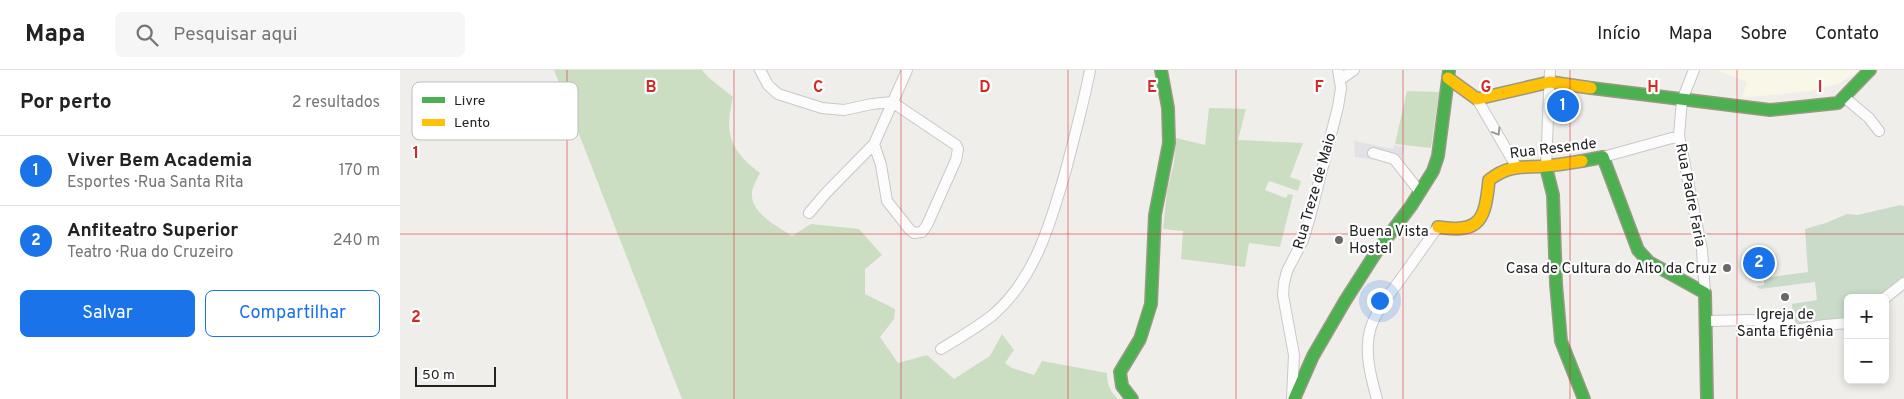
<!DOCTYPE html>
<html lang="pt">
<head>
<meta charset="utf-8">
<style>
	body { margin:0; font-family:Overpass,sans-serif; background:#f6f6f6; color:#222 }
	.controls { position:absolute; right:15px; bottom:15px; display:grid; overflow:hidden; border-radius:8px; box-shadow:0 2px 8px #0003 }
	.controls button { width:45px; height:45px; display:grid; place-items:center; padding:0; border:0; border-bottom:1px solid #e0e0e0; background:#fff; color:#222; font:25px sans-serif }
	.scale { position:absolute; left:15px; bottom:12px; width:81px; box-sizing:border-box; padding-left:5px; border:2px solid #222; border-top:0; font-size:14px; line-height:18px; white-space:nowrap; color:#222; -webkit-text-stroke:4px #fff; paint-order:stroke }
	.you { position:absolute; left:979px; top:230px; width:18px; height:18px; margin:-12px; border:4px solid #fff; border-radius:50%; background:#1a73e8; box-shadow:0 0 0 8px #1a73e833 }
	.badge { display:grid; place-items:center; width:32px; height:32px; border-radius:50%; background:#1a73e8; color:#fff; font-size:16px; font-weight:700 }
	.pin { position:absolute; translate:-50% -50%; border:2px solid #fff; box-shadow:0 1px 5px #0006 }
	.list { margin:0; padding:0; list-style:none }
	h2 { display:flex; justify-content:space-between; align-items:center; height:65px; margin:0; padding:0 20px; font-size:21px }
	h2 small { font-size:16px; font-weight:400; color:#767676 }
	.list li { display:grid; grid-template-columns:32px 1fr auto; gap:15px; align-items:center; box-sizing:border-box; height:70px; padding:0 20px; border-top:1px solid #e0e0e0 }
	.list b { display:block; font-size:19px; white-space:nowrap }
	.list p { margin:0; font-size:16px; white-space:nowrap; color:#767676 }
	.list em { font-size:16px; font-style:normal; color:#767676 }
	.actions { display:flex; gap:10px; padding:15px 20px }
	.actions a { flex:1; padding:11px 0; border:1px solid #1a73e8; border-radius:8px; text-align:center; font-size:18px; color:#1a73e8 }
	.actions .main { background:#1a73e8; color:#fff }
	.icon { flex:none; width:28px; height:28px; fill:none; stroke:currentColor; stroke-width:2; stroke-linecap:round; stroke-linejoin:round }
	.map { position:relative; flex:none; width:1504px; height:329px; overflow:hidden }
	header { display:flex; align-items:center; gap:30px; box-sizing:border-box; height:70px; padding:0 25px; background:#fff; border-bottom:1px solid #e0e0e0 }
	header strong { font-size:24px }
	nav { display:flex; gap:28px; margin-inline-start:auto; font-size:18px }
	.search { width:350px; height:45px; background:#f6f6f6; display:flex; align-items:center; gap:12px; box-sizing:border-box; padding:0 18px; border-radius:8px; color:#767676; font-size:19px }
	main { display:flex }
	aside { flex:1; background:#fff }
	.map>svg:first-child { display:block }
	.education { fill:#f8f7e8 }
	.forest { fill:#cbdec1 }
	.cemetery { fill:#cadbca }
	.plaza { fill:#e2e1e5 }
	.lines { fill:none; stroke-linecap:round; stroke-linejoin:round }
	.street-casing { stroke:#c9c8c7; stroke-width:12 }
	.fast-casing { stroke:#999a82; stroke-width:14 }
	.slow-casing { stroke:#999a82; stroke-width:14 }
	.street { stroke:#fdfcfc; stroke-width:10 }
	.fast { stroke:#4caf50; stroke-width:11 }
	.slow { stroke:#ffc107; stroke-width:11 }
	.oneway { stroke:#9a9a9a }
	.grid { fill:none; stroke:#d62828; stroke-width:1; stroke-opacity:0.55 }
	.poi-dot { fill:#6a6968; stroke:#fff; stroke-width:2 }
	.labels { text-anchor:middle; stroke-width:4.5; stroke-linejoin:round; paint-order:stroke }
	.street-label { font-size:15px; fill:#222; stroke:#fff }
	.poi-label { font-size:15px; fill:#222; stroke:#fff; text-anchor:start }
	.key { fill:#fff; stroke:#bdbdbd; stroke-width:1 }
	.key-label { font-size:14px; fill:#222 }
	.grid-label { font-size:16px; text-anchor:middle; font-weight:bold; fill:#d62828; stroke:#fff; stroke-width:4.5; stroke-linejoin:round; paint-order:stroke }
</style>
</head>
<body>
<header>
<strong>Mapa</strong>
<div class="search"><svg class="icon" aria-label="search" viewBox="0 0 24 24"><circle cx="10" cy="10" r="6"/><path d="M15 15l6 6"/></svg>Pesquisar aqui</div>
<nav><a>Início</a><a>Mapa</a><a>Sobre</a><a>Contato</a></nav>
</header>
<main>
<aside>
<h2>Por perto<small>2 resultados</small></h2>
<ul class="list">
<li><span class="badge">1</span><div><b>Viver Bem Academia</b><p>Esportes · Rua Santa Rita</p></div><em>170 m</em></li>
<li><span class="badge">2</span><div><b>Anfiteatro Superior</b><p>Teatro · Rua do Cruzeiro</p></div><em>240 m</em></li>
</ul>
<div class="actions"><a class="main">Salvar</a><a>Compartilhar</a></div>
</aside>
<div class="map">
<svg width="1504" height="329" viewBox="0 0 1504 329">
	<rect width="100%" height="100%" fill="#f0eeeb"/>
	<!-- education -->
	<path class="education" d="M1317,0H1460L1438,14L1410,21L1342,28L1347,12Z"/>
	<!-- forest -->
	<path class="forest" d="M154,0H302L309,8L333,27C324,64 330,80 360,103C357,109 353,116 352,122C350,143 377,156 392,166L411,154L459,159L482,185L465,199V224L495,239L494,249L480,267L498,293L527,285L554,309L590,286L602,264L614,280L605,293L612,298L634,305L642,291L707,303C707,314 710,322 718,329H282Z
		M1007,21L1039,22L1031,78L995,74Z
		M809,38L846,39L838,70L903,73L890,107L901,111L898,121L869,111L865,120L886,128L888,124L893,125L880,177L849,173L845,197L781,189L783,161L763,159L767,121L774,92L776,68L805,75Z"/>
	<!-- cemetery -->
	<path class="cemetery" d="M1500,135L1504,136V207L1482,228H1448V251L1394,255L1392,234L1417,230L1415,212L1360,219L1356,216L1364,215V208L1408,202L1405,159L1426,153L1447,144L1458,145Z"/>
	<!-- plaza -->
	<path class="plaza" d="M954,71L993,79L994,75L1005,77L1001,93L992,94L977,90L955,87Z"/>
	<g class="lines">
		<defs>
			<path id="street" d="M360,0L368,15L378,24L422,38L444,40L472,34L492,32L556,75L558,79L556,90L527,155L522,162L514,163L510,160L487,131L481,95L474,74
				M1294,0L1282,30L1279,66L1302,180L1305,223
				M941,9L954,0
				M1444,27L1469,48L1479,61
				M1077,29L1116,96
				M973,83L994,89L1020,122
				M1203,87L1279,66
				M1146,97L1150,0
				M409,143L426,123L474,74L507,0
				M1485,228L1504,213
				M1307,251L1353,250L1395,260L1425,255L1448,253
				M1367,253L1374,247C1386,248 1389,251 1395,260
				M541,279C559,268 578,257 594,244C637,206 652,148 667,96C675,64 684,32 690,0
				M892,328L894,285L883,225L884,213L887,201L903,170L910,147L938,37L941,18L938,0
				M977,329C971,308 964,282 970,260C975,243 987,228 997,214C1011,195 1024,176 1038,157"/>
			<path id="fast" d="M1191,18L1370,40L1438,33L1470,0
				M1182,91L1203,87L1238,180L1249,192L1305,223L1307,329
				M1146,97L1153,125L1156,214L1161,271L1184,329
				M732,329L722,316L720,302L740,269L751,234L755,145L769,73L768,38L761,0
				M894,329L913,286L945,231L977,181L1011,136L1033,101L1038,86L1049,1"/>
			<path id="slow" d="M1048,8L1077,29L1150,12L1191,18
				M1038,157C1081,164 1085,149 1089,110C1110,94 1122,98 1146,96C1158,95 1170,93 1182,91"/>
		</defs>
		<!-- street casing -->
		<use href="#street" class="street-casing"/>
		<!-- fast casing -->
		<use href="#fast" class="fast-casing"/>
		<!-- slow casing -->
		<use href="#slow" class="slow-casing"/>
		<!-- street -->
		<use href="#street" class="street"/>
		<!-- fast -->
		<use href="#fast" class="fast"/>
		<!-- slow -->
		<use href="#slow" class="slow"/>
	</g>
	<!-- one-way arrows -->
	<defs><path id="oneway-chevron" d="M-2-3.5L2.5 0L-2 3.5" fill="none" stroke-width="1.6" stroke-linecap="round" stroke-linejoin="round" transform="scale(1.25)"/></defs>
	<use class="oneway" href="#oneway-chevron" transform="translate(1097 62) rotate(59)"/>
	<!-- grid -->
	<path class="grid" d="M167,0V329M334,0V329M501,0V329M668,0V329M836,0V329M1003,0V329M1170,0V329M1337,0V329M0,164H1504"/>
	<!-- markers -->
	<g class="poi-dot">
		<circle cx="939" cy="170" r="5"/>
		<circle cx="1327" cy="198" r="5"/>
		<circle cx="1385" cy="227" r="5"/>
	</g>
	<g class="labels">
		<!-- street labels -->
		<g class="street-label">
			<text transform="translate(1153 78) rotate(-7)" y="5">Rua Resende</text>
			<text transform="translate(914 121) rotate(-74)" y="5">Rua Treze de Maio</text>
			<text transform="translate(1291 125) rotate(79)" y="5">Rua Padre Faria</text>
		</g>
		<!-- poi labels -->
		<g class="poi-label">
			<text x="949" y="166">Buena Vista<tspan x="949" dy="17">Hostel</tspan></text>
			<text x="1317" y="203" text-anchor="end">Casa de Cultura do Alto da Cruz</text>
			<text x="1385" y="249" text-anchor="middle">Igreja de<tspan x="1385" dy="17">Santa Efigênia</tspan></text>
		</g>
	</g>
	<!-- legend -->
	<rect x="12" y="12" width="166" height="58" rx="8" class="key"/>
	<rect x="22" y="27" width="23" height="6" fill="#4caf50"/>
	<rect x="22" y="49" width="23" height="7" fill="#ffc107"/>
	<g class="key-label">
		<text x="54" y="35">Livre</text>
		<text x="54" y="57">Lento</text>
	</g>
	<g class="grid-label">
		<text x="251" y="22">B</text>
		<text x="418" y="22">C</text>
		<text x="585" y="22">D</text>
		<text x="752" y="22">E</text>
		<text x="919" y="22">F</text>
		<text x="1086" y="22">G</text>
		<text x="1253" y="22">H</text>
		<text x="1420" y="22">I</text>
		<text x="16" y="88">1</text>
		<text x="16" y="252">2</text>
	</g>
</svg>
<div class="controls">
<button>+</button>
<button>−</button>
</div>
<div class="scale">50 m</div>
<div class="you"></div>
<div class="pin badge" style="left:1163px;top:36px">1</div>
<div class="pin badge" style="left:1359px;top:193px">2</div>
</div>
</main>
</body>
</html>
